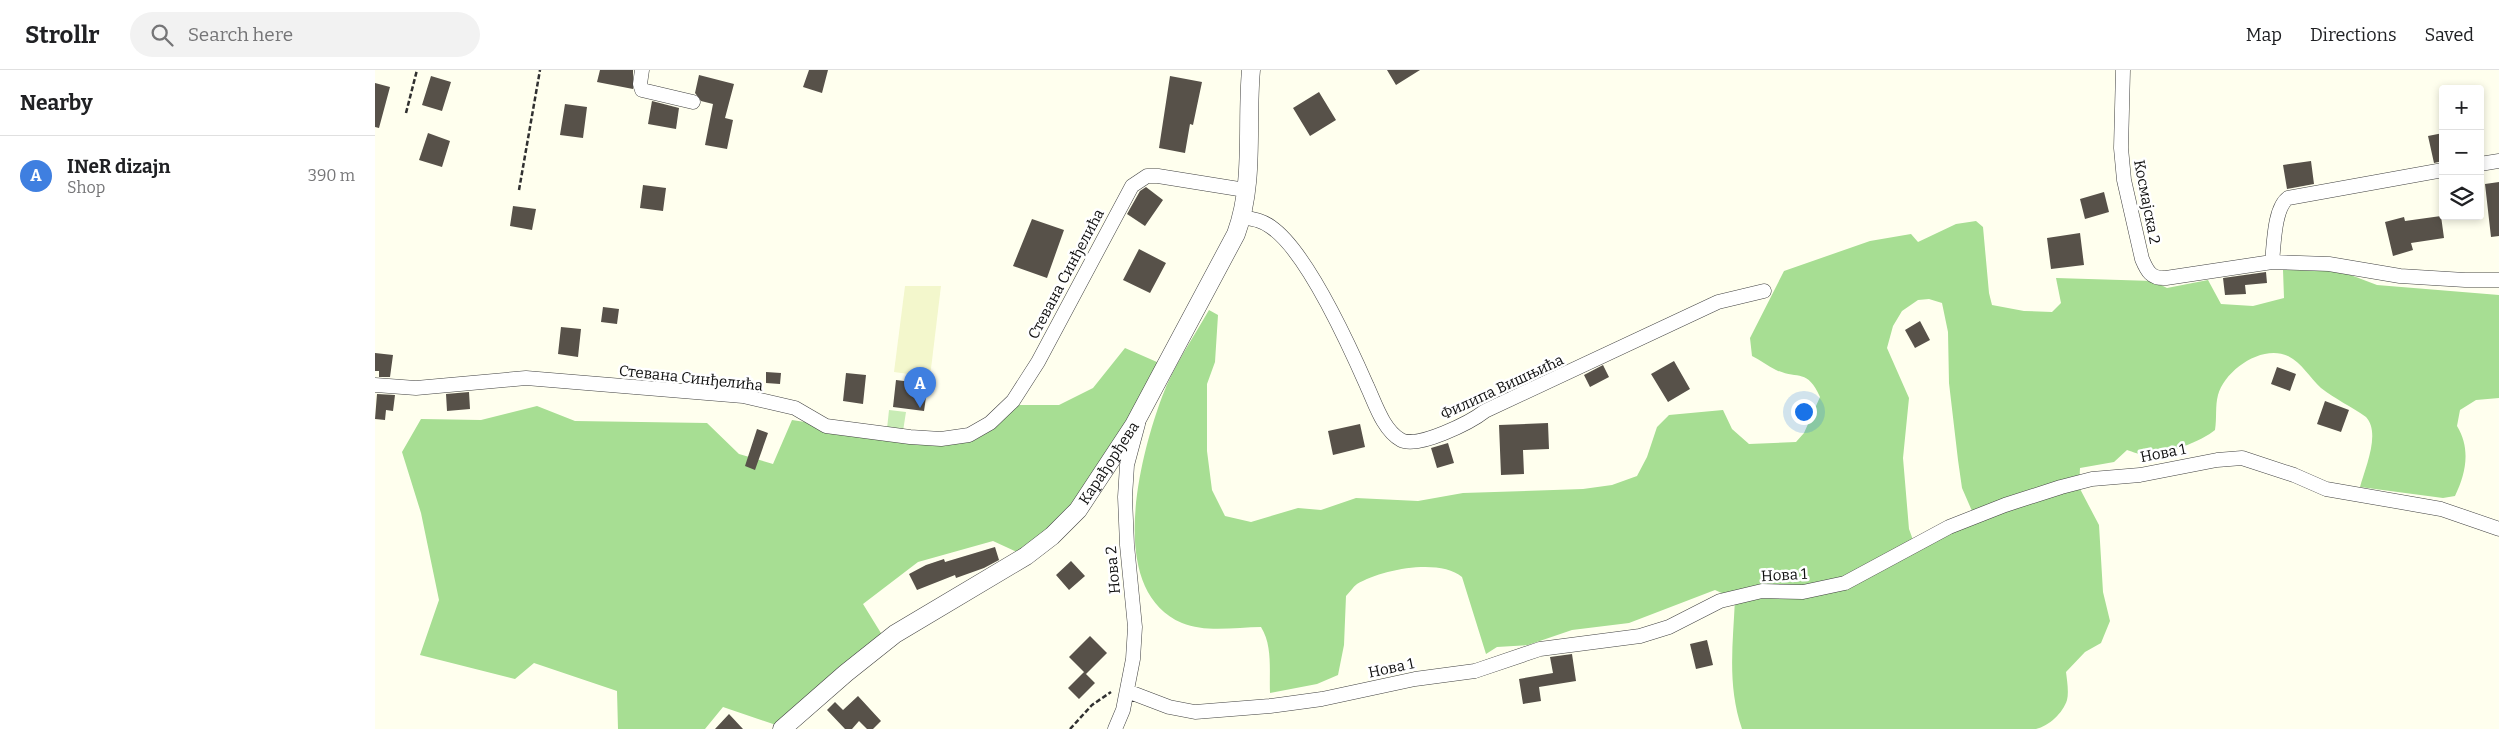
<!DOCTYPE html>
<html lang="en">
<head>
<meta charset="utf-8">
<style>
	body { margin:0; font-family:Bitter,serif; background:#f2f2f2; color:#202124 }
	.controls { position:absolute; right:15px; top:15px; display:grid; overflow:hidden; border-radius:5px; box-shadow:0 2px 8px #0003 }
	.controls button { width:45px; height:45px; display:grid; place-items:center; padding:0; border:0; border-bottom:1px solid #e0e0e0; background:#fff; color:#202124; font:25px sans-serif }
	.you { position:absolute; left:1428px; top:341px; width:18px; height:18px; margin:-12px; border:4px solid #fff; border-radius:50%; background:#1a73e8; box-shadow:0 0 0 8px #1a73e833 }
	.badge { display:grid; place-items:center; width:32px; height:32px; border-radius:50%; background:#0b8043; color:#fff; font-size:16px; font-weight:700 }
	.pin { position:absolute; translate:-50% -41px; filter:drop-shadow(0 1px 2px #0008) }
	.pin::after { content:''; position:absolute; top:26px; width:18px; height:15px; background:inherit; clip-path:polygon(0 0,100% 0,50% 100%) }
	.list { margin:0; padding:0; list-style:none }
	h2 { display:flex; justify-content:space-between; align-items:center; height:65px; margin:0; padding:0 20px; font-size:21px }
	h2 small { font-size:16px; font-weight:400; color:#757577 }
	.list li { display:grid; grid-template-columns:32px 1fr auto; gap:15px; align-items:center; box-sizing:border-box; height:80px; padding:0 20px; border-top:1px solid #e0e0e0 }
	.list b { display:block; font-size:19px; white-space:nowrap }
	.list p { margin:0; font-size:16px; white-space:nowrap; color:#757577 }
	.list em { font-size:16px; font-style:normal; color:#757577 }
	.icon { flex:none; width:28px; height:28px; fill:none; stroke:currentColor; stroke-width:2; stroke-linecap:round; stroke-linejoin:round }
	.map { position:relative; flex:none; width:2124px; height:659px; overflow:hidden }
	header { display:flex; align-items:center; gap:30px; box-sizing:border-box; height:70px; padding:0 25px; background:#fff; border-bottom:1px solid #e0e0e0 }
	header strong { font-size:24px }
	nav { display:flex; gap:28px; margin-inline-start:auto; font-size:18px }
	.search { width:350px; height:45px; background:#f2f2f2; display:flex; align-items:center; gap:12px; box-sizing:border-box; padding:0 18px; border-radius:28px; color:#757577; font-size:19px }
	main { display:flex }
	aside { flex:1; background:#fff }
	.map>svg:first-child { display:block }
	.farmland { fill:#f3f7cc }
	.green { fill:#c8ecb5 }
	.forest { fill:#a7de93; fill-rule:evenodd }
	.building { fill:#575149 }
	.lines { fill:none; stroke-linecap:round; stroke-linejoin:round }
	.minor-casing { stroke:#414141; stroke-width:15 }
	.tertiary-casing { stroke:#414141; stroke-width:19 }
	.path { stroke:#303030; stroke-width:2.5; stroke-dasharray:5 2.5; stroke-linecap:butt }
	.minor { stroke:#fff; stroke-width:14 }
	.tertiary { stroke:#fff; stroke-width:18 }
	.labels { text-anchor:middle; stroke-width:5; stroke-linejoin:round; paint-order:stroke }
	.street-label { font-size:15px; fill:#0e0e0e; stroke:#fff }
</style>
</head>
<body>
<header>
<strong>Strollr</strong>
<div class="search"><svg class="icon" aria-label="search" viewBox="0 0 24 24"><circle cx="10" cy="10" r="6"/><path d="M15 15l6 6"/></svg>Search here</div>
<nav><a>Map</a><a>Directions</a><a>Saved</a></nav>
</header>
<main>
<aside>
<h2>Nearby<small></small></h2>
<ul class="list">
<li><span class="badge" style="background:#3f7fe0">A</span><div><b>INeR dizajn</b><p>Shop</p></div><em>390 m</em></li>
</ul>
</aside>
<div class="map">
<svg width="2124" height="659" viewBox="0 0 2124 659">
	<rect width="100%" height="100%" fill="#ffe"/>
	<!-- farmland -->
	<path class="farmland" d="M530,216H566L555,307L519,302Z"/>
	<!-- green -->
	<path class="green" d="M514,340L531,342L528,361L512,359Z"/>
	<!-- forest -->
	<path class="forest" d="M1601,151L1608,157L1614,223L1617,235L1649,241L1677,242L1686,233L1681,208L1778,211L1792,218L1833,210L1846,234L1878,236L1909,228L1908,200L1965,201L2002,215L2124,225V328L2101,330L2085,340L2082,356C2096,379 2091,403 2080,426L2068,428L1985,417C1990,398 2006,363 1991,347C1977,337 1960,329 1946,318C1935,308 1927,293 1913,286C1887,274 1850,300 1843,325C1840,336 1842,348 1840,360C1827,371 1792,384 1774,385C1768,386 1758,382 1752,380L1739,392L1705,398L1704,417L1724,455L1728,522L1735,551L1726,573L1710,582L1691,602C1692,610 1694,622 1692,630C1688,643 1674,656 1661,659H1367C1352,615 1358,574 1360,529L1340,520L1254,553L1197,560L1153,575L1122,577L1111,584L1087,507C1065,488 1007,499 982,514C978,517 975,522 971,526L969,575L963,605L942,614L895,623C894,602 898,576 886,557C862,557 831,563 807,553C730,520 765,386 787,327C798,297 818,268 834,240L843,245L840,292L832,314V381L837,420L850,446L876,452L923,438L946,440L981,428L1043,431L1088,423L1208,419L1237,415L1262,406L1272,387L1282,357L1294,345L1348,340L1357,359L1374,374L1421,372L1429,363L1445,327C1432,298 1423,310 1401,300C1393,296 1385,290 1377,286L1375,268L1409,201L1495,171L1536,164L1543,172L1581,154ZM1554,229L1567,233L1573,262L1574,313L1583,390L1587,418L1597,441L1538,470L1534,459L1528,388L1534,328L1512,278L1518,256L1527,241L1543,230Z
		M750,278L791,296L703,439L644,483L618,471L543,492L488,534L509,568L404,656L348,637L330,659H243L242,621L159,593L140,609L45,585L64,530L46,443L27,382L46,349L106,350L162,336L200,351L332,353L364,384L398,394L417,350L430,352L451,363L569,376L600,370L621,357L643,335H684L718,318Z"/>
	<!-- building -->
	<path class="building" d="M225,0H258V19L222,12Z
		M434,0H453L447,23L428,17Z
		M1012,0H1045L1021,15Z
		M324,5L359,14L350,48L358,50L352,79L330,75L338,34L326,31L320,23Z
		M56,6L76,12L67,41L47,35Z
		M795,6L827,12L818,55L815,54L810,83L784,78Z
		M0,13L15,17L4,58L0,57Z
		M944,22L961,50L935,66L918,38Z
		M277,31L304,38L301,59L273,54Z
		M190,34L212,37L208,68L185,65Z
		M53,63L75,71L67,97L44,90Z
		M2068,63V91L2059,93L2053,66Z
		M1936,91L1939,114L1912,119L1908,95Z
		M2124,112V166L2116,167L2110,114Z
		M268,115L291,118L288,141L265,138Z
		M771,117L788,130L770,156L752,144L765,121Z
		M1729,122L1734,142L1710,149L1705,129Z
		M138,136L161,139L157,160L135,156Z
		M2066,146L2069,168L2036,173L2038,180L2018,186L2010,152L2029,147L2030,151Z
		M657,149L689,160L672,208L638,196Z
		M1705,163L1709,195L1676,199L1672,168Z
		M764,179L791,193L775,223L748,210Z
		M1891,202L1892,213L1870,215L1871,224L1850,225L1848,208Z
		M228,237L244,239L242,254L226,252Z
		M1545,251L1555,270L1540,278L1530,260Z
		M186,257L206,259L203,287L183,284Z
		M0,283L18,285L15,307H4V301H0Z
		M1299,291L1315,319L1293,332L1276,304Z
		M1228,295L1234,307L1215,317L1209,305Z
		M1902,297L1921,304L1915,321L1896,314Z
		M391,302L406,303L405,314L391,313Z
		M471,303L491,305L488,334L468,331Z
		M521,310L537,312L535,324L551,327L549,341L518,337Z
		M94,322L95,339L72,341L71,324Z
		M2,324L20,325L18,341L11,340L10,350L0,349Z
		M1950,331L1974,340L1966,362L1942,354Z
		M1173,353L1174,379L1148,380L1149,404L1126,405L1124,355Z
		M985,354L990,377L958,385L953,361Z
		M382,359L393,363L380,400L370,396Z
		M1073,373L1079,393L1062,398L1056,378Z
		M620,477L624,490L609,498L581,508L580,505L542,520L534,504L551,495L569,489L570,492Z
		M696,491L710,506L694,520L681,505Z
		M715,566L732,583L711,604L694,587Z
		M1332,570L1338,595L1321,599L1315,574Z
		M1197,584L1201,611L1164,617L1166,631L1148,634L1144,609L1178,603L1175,587Z
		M709,602L720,613L704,629L693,618Z
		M483,626L506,651L498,659H492L484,651L477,659H470L452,640L460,632L468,640Z
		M354,644L368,659H340Z"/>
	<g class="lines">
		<defs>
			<path id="minor" d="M267,0L265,14L267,20L318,32
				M1748,0L1746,78L1749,110L1767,189C1772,201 1776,209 1791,208L1897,192L1954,194L2025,206L2090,210H2124
				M2105,94L2124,91
				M867,147C878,149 887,150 896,157C931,181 974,275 992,316C1000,333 1008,360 1026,370C1043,379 1096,352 1110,341L1343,232L1389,221
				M1897,192C1899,175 1899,138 1913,128L2068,100
				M0,315L41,318L151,308L368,326L420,338L451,356L535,367L566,369L594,365L615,353L638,331L663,292L757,116L772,106H783L870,120
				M752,621L794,637L820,642L895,636L947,629L1040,609L1100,601L1165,579L1265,566L1294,557L1345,531L1387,521L1428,522L1470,513L1574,457L1630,435L1686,417L1717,409L1765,405L1842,390L1867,388L1919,405L1951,419L2066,439L2124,459
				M740,659L748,640L758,589L760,557L752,475L750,427L752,395L763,354"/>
			<g id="tertiary">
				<path id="s1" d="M407,659L471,603L520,564L651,486L677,466L703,440L759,355L861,164C880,112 871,55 876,0"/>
			</g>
		</defs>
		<!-- minor casing -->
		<use href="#minor" class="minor-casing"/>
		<!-- tertiary casing -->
		<use href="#tertiary" class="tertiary-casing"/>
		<!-- path -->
		<path class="path" d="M31,43L42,0
			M144,120L165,0
			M695,659L717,635L736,622"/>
		<!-- minor -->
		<use href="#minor" class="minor"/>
		<!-- tertiary -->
		<use href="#tertiary" class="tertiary"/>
	</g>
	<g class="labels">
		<!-- street labels -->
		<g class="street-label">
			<text transform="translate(1772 132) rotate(79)" y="5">Космајска 2</text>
			<text transform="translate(691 204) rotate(-62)" y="5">Стевана Синђелића</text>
			<text transform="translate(316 308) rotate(6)" y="5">Стевана Синђелића</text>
			<text transform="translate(1127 317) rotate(-25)" y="5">Филипа Вишњића</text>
			<text transform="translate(1788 383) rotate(-11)" y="5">Нова 1</text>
			<text dy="5" stroke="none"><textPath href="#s1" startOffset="426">Карађорђева</textPath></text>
			<text transform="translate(738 500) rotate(-95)" y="5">Нова 2</text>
			<text transform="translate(1409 505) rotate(-3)" y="5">Нова 1</text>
			<text transform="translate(1016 598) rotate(-12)" y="5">Нова 1</text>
		</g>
	</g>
</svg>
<div class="controls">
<button>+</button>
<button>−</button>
<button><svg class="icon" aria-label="layers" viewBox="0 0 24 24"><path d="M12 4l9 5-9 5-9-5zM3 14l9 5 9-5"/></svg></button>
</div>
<div class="you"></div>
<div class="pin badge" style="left:545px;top:338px;background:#3f7fe0">A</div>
</div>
</main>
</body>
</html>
